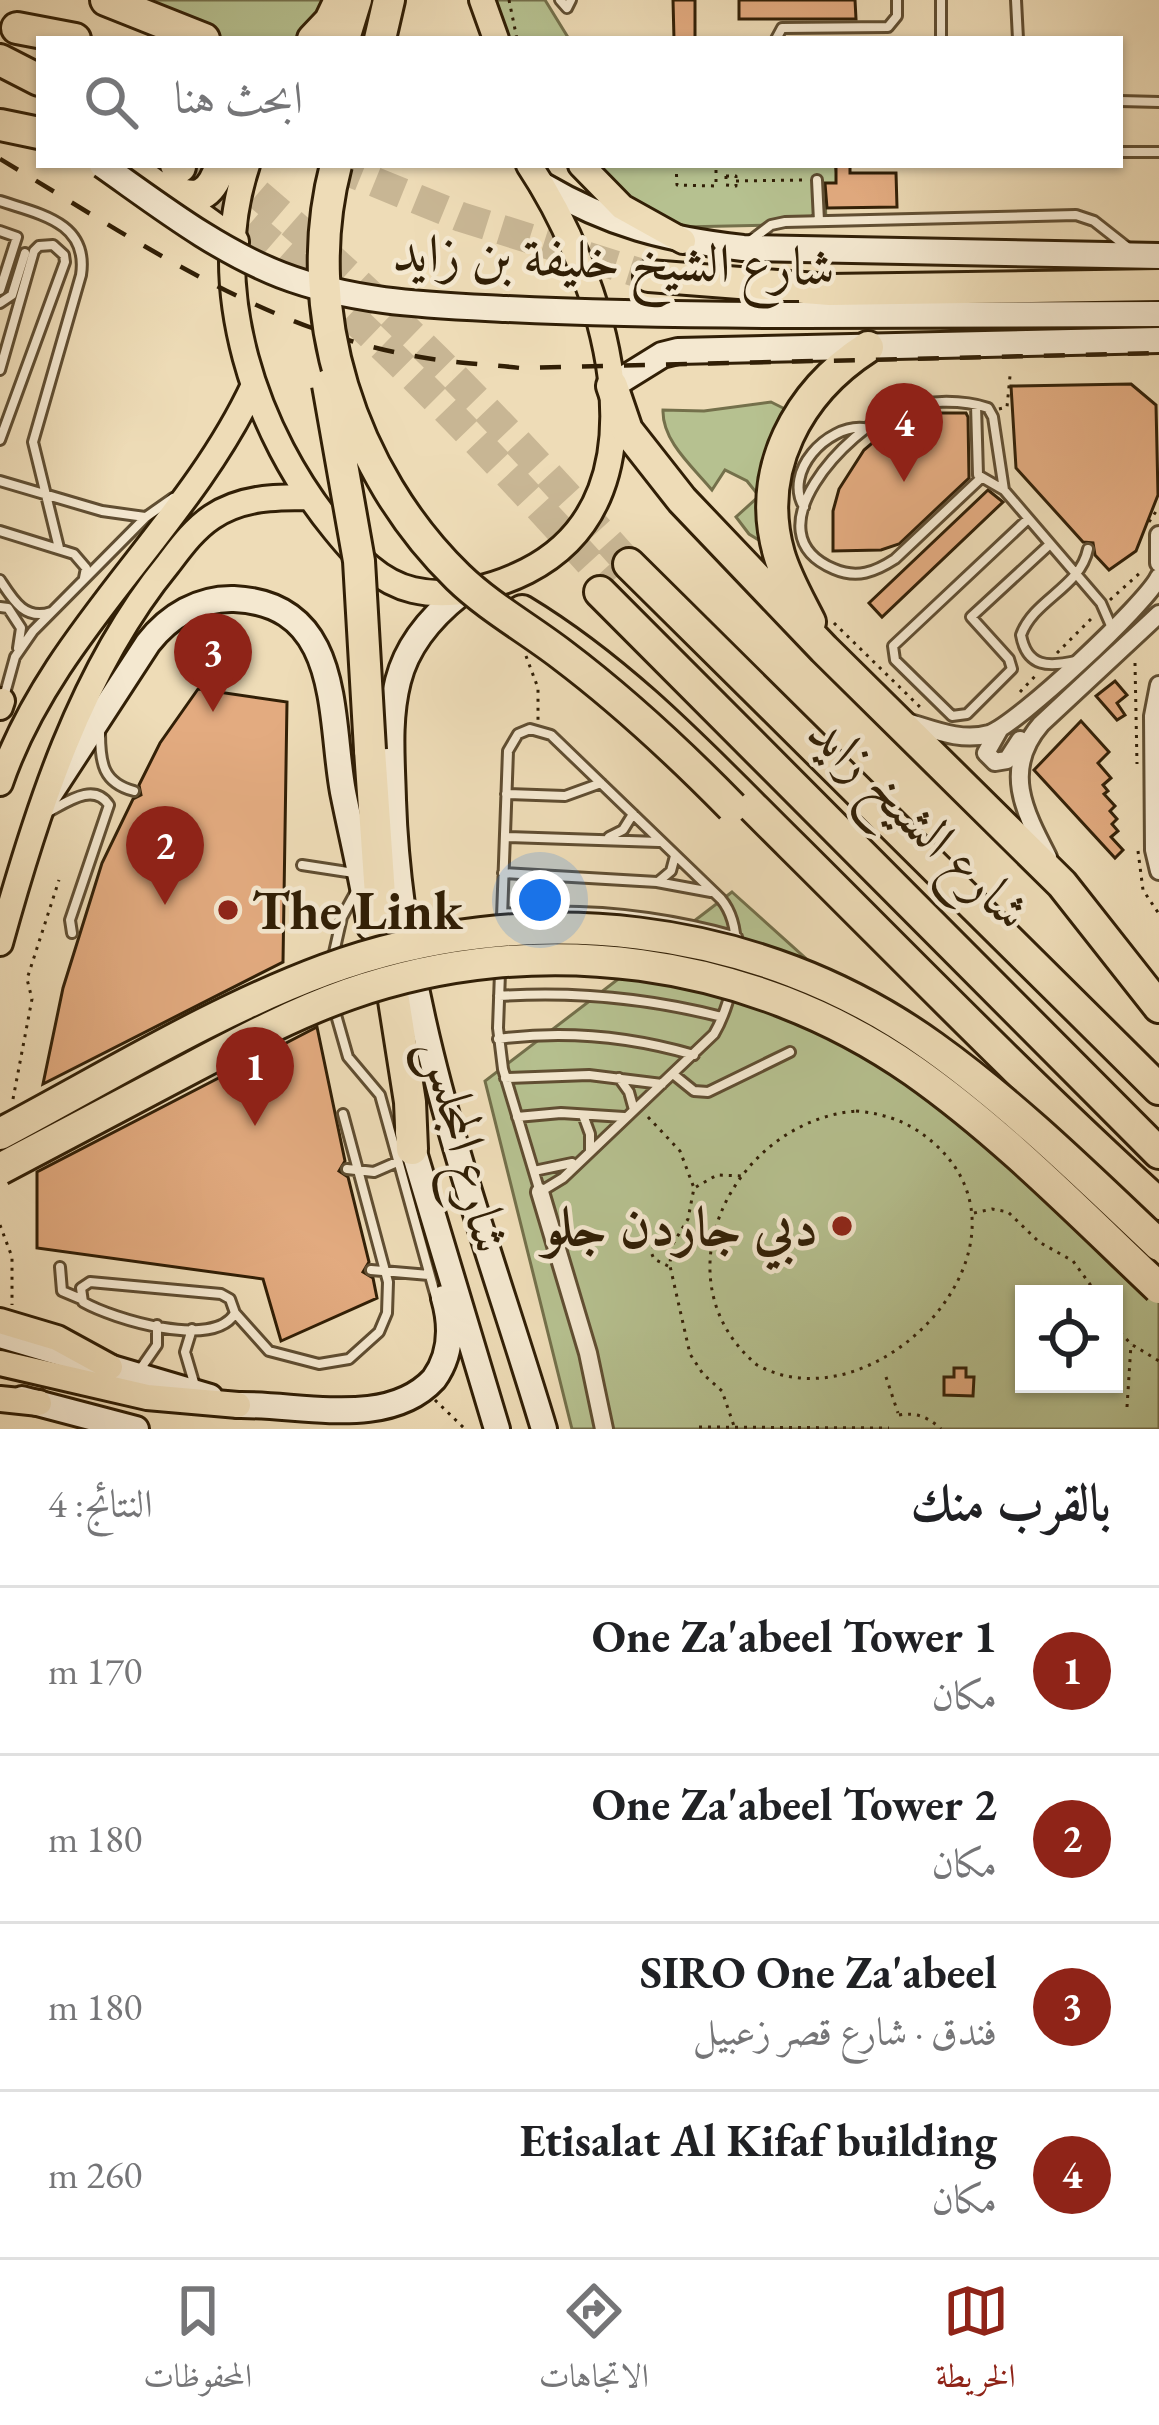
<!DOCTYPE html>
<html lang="ar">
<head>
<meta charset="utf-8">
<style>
	body { margin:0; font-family:"EB Garamond",Amiri,serif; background:#f2f2f2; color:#202124; direction:rtl }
	.controls { position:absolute; right:36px; bottom:36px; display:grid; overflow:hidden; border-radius:0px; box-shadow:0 3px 9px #0004 }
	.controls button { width:108px; height:108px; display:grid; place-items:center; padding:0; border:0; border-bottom:3px solid #e0e0e0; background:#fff; color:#202124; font:60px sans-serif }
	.you { position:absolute; left:540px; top:900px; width:42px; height:42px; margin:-30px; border:9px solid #fff; border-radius:50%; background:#1a73e8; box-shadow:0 0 0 18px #1a73e833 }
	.badge { display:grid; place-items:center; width:78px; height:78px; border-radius:50%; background:#8f2418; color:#fff; font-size:39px; font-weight:700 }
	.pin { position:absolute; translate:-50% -99px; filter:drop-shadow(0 3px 6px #0008) }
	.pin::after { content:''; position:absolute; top:63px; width:42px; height:36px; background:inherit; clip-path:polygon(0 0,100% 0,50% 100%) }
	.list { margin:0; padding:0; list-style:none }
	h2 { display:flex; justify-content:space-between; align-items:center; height:156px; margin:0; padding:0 48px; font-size:51px }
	h2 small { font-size:39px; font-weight:400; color:#757577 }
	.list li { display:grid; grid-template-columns:78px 1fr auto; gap:36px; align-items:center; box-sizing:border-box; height:168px; padding:0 48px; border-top:3px solid #e0e0e0 }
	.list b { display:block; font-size:45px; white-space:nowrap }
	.list p { margin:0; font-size:39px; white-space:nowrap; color:#757577 }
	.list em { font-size:39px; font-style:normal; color:#757577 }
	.icon { flex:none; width:66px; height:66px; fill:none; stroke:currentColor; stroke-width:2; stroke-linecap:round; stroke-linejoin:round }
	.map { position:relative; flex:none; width:1159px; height:1429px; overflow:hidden; direction:ltr }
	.search { position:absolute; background:#fff; box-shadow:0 3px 9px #0004; left:36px; right:36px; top:36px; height:132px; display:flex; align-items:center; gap:30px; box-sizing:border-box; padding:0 42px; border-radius:0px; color:#757577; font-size:45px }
	.sheet { height:828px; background:#fff }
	nav { display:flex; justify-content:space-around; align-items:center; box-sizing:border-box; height:168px; border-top:3px solid #e0e0e0; background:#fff; font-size:33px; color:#757577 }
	nav a { display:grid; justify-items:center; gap:6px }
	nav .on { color:#8f2418 }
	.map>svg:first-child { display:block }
	.green { fill:#b6c190; stroke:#74704b; stroke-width:3; fill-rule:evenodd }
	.building { fill:#e3ab80; stroke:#311f06; stroke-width:3 }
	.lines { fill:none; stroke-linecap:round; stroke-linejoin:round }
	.highway-tunnel { stroke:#c8b694; stroke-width:30; stroke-dasharray:30 15; stroke-linecap:butt }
	.lane-casing { stroke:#604e32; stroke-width:14 }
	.street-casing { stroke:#604e32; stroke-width:22 }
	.secondary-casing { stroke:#311f06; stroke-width:30 }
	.primary-casing { stroke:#311f06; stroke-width:30 }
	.highway-casing { stroke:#311f06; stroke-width:36 }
	.path { stroke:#311f06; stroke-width:3; stroke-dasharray:3 6; stroke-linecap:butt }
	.lane { stroke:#f4e8d0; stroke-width:8 }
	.street { stroke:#f4e8d0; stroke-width:16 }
	.secondary { stroke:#f4e8d0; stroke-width:24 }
	.primary { stroke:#eedcb7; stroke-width:24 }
	.highway { stroke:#eedcb7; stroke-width:30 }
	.rail { stroke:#311f06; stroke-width:4.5; stroke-dasharray:21 21; stroke-linecap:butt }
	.secondary-bridge-casing { stroke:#311f06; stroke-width:30; stroke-linecap:butt }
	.highway-bridge-casing { stroke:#311f06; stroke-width:36; stroke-linecap:butt }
	.secondary-bridge { stroke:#f4e8d0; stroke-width:24 }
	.highway-bridge { stroke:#eedcb7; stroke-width:30 }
	.poi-dot { fill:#8f2418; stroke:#f4e8d0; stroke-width:4.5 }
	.labels { text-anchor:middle; stroke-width:9; stroke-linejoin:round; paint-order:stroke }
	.street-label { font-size:54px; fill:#311f06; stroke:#f4e8d0 }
	.poi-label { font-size:54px; font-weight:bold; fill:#311f06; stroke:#f4e8d0; text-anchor:start }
</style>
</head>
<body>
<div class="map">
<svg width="1159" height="1429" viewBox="0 0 1159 1429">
	<rect width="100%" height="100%" fill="#eedcb7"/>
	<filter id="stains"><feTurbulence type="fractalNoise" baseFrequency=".00167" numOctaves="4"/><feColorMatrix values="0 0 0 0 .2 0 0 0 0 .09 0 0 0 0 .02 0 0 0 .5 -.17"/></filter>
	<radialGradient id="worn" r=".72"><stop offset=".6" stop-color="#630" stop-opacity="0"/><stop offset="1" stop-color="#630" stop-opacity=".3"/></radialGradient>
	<!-- green -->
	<path class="green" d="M130,0H376L360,39H209Z
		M496,0H545L569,39H509Z
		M594,165H835L840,191L825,192L826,224L681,227L638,213Z
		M771,402L787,410L770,547L749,534L736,517L759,496L747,481L725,470L712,490C693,467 662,441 663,410L704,411Z
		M732,892L1159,1276V1429H572L485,1081ZM1024,1294H1114V1384H1024Z"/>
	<!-- building -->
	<path class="building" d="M673,0H695V39H674Z
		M739,0H855L856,19H739Z
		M836,165H850V173H896L897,207L827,208L825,183H836Z
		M1131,384L1156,405L1158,495L1136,551L1109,570L1095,555L1093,543L1083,542L1016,468L1011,386Z
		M942,413H966L968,417L969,478L899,544L881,550L833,551V511L839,489L864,450L884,433L910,420Z
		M988,490L1003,502L882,617L869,603Z
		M1115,681L1127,695L1117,703L1125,715L1117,720L1096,696Z
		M198,689L287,702L283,962L43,1084L63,988L102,863L133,799L141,795L139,785L160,743Z
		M1081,721L1109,752L1098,763L1111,778L1103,785L1108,791L1104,794L1115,806L1110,811L1117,819L1112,824L1118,831L1111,837L1123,850L1115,858L1034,770Z
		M317,1027L345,1161L339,1171L348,1177L369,1262L363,1272L373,1278L377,1298L281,1341L263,1279L37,1248V1172Z
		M954,1368H966V1377H974L973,1396L944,1395V1377H954Z"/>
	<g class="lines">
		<!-- highway-tunnel -->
		<path class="highway-tunnel" d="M223,165C371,286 502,422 629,564
			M333,165L461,217L649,276
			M180,167C339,294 473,433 609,584"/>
		<defs>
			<path id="lane" d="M560,0L567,8L571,0
				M941,0V39
				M1016,0L1018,39
				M776,39L782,28L888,27L897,16V0
				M1120,101L1159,102
				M1120,152H1159
				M817,180L819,221
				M0,201C39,214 89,222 81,275L33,442L59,548
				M0,231L17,237L0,290
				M750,241L771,225L785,222L1076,215L1094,221L1127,247
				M0,303L12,295L25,253
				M0,370L34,251L39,246L53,245L64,255L65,262L0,440
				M976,405L978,475L1004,490L1101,603L1112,628
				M981,478L895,559C875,572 857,579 834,569C748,533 848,429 897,410C923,400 961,399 988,408L993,417L1004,490
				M0,481L102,511L145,517
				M804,507C783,472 827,425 863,428
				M1028,519L893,646L895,660L952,716L967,714L1012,669L1009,659L971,617L1049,545
				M0,531L74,554L86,568L84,578
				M0,580C13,600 25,621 51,612
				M0,607L8,608L21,628L18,648
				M1076,661C1049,667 1027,668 1021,635C1034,599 1080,588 1088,549
				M4,697L15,657L33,631L146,517L173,498
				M530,729L551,735L721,899C748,931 734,1000 714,1034L563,1178L540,1192L503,1069L498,1028L508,751L518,734Z
				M100,733C100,763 103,783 134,791
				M506,794L565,796L601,783
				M48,812C67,802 94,782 109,805L70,920L72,933
				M505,837L659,842
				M609,837L623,830L633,814
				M302,865L354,873
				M503,873L657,882L711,892
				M658,882L671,871L675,856
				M502,914C583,907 659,915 737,937
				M333,957L342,917L358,888
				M499,996C576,991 648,998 722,1017
				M334,1008L348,1057L380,1095L437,1301
				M498,1039C565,1030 629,1036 694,1055
				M673,1074L694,1091L708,1092L790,1052
				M505,1078L589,1075L662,1084
				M619,1078L629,1092L634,1110
				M583,1115L590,1134V1150
				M517,1117L561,1113L624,1117
				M347,1169L374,1172L397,1162
				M534,1171L572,1163
				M60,1267L62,1291L81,1299
				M371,1270L429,1275
				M90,1282L221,1294L230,1299L235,1313C214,1350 113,1319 83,1302L81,1288Z
				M235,1313L269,1351L319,1364L349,1359L379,1332L387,1313L388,1282L343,1114
				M192,1329L185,1352L195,1386
				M139,1371L157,1345V1325"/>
			<path id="street" d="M1159,535V563
				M1159,685L1153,716L1154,850L1159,871
				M907,722C934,730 962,742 989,734C1017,725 1146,604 1159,577
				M999,730L986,753L995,762L1007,760L1020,740
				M1048,857C1024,811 1002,769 1041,724L1159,614
				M540,1192L588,1353L604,1429"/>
			<path id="secondary" d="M542,185C610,225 665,239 743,248L1159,256
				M799,315L1159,314
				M612,386L662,355L678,351L1159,340
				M460,594C431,617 407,645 398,681C388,720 392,760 393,800C400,1018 482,1223 544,1429
				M49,795L148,643C169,616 199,598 234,599C343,604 329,716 343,792C352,837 363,881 370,927
				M408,1132L497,1429
				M0,1335L210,1397
				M22,1399L136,1429
				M238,1405C302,1404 388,1429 434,1379C452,1354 452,1326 444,1298"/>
			<path id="primary" d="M482,0L496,39
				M347,39L359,0
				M247,165C206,289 255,433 335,530C357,557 379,582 413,590C451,599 493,588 527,571C678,494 599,270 529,165
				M581,165L622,207L683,241
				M0,707L2,701
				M0,783C52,631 187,529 254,385
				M0,943C36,813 81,670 168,564C181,547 194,529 212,517C242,497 276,497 310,497
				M0,1321L57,1338L110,1367
				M0,1363L147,1397L238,1405
				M0,1399L39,1403"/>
			<path id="highway" d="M106,0L204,39
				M17,28L75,39
				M313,39L330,21L340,0
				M380,39L389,0
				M0,60L39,80
				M0,125L39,133
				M127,165L233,242
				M176,165L180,167
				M169,188C197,204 211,195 221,165
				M649,276L830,290L1159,285
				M612,386L627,430L682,500L824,649L1062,884L1159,1007
				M629,564L1159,1089
				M600,592L1159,1153
				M522,611C626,674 706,761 791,845C913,966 1032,1089 1159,1204
				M810,622C799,600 786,578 779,554C755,470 798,392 868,347
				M370,750L382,924L410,1102L412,1149"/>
		</defs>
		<!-- lane casing -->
		<use href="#lane" class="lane-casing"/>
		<!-- street casing -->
		<use href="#street" class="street-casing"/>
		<!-- secondary casing -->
		<use href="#secondary" class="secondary-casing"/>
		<!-- primary casing -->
		<use href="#primary" class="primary-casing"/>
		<!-- highway casing -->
		<use href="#highway" class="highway-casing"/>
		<!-- path -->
		<path class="path" d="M509,0L517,39
			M676,165L677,185L716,186V165
			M726,176H736V186L726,185Z
			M736,181L804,180
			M999,409L1007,407L1010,376
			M1149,522L1159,507
			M1110,600L1143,570
			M834,623L921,708
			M1057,653L1093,617
			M526,656L538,688V722
			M1135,663L1137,764
			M1020,692L1038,673
			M1138,851L1143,890L1159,914
			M13,1099L32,999L27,979L59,880
			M856,1111C889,1114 914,1124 938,1147C1046,1250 874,1429 757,1365C654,1278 735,1121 856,1111Z
			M648,1117L680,1151L694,1188L688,1219L671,1247L670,1266L690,1354L703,1374L722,1391L735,1429
			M696,1187L717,1175L743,1176
			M974,1213L992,1209L1008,1212L1039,1242L1073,1261L1097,1294
			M0,1225L12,1257V1305
			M668,1266L654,1259L651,1252L656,1242H670
			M1114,1326L1131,1344L1159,1361
			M886,1377L898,1413
			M435,1400L465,1429
			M1127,1407L1131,1344
			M899,1415C916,1412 928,1417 941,1429
			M699,1427L889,1428"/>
		<!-- lane -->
		<use href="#lane" class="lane"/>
		<!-- street -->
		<use href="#street" class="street"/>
		<!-- secondary -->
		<use href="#secondary" class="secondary"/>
		<!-- primary -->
		<use href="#primary" class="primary"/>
		<!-- highway -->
		<use href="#highway" class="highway"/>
		<!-- rail -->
		<path class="rail" d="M0,159C133,238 264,331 420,357C453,363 487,364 520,368L1159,353"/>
		<defs>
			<path id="secondary-bridge" d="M102,165C159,205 215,249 281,275C354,303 429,305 506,309C603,314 701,315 799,315"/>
			<path id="highway-bridge" d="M336,165C298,310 351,473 458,577C489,607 527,628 561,654C622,700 678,752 732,807
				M328,385L359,561L370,750
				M0,1134C106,1078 212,1012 325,970C526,896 758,921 933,1047C1014,1105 1087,1177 1159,1245
				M0,1169C64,1135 129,1101 193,1067C244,1040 295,1013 349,994C537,928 751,957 914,1071C1002,1133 1081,1214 1159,1288"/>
		</defs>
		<!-- secondary-bridge casing -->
		<use href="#secondary-bridge" class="secondary-bridge-casing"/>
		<!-- highway-bridge casing -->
		<use href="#highway-bridge" class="highway-bridge-casing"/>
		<!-- secondary-bridge -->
		<use href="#secondary-bridge" class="secondary-bridge"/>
		<!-- highway-bridge -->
		<use href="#highway-bridge" class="highway-bridge"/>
	</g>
	<!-- markers -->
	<g class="poi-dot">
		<circle cx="228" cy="910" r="12"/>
		<circle cx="842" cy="1226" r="12"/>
	</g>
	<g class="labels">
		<!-- street labels -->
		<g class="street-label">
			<text transform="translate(614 259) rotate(2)" y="19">شارع الشيخ خليفة بن زايد</text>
			<text transform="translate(920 821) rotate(44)" y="19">شارع الشيخ زايد</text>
			<text transform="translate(467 1145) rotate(76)" y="19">شارع المجلس</text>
		</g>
		<!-- poi labels -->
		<g class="poi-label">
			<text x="252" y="929">The Link</text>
			<text x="818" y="1245" text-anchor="end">دبي جاردن جلو</text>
		</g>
	</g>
	<rect width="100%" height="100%" filter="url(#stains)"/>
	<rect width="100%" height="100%" fill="url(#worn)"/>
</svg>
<div class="controls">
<button><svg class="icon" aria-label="locate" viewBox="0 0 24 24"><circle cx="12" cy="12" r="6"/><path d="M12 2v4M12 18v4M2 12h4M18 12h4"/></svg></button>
</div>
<div class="you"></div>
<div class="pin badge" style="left:255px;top:1126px">1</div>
<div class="pin badge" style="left:165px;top:905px">2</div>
<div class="pin badge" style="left:213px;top:712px">3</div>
<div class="pin badge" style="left:904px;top:482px">4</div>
<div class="search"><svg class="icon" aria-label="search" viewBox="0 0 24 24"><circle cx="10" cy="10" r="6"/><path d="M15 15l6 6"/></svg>ابحث هنا</div>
</div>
<section class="sheet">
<h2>بالقرب منك<small>النتائج: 4</small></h2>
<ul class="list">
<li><span class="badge">1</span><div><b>One Za'abeel Tower 1</b><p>مكان</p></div><em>170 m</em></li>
<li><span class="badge">2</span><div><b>One Za'abeel Tower 2</b><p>مكان</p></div><em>180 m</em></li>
<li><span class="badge">3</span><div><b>SIRO One Za'abeel</b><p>فندق · شارع قصر زعبيل</p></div><em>180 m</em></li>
<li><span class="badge">4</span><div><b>Etisalat Al Kifaf building</b><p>مكان</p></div><em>260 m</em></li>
</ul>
</section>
<nav>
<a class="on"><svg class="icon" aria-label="map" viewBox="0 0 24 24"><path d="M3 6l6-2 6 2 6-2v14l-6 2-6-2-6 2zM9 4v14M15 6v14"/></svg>الخريطة</a>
<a><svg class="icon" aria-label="directions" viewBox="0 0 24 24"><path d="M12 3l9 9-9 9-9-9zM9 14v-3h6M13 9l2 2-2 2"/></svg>الاتجاهات</a>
<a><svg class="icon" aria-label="saved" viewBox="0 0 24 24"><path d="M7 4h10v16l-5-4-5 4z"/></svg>المحفوظات</a>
</nav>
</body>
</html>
